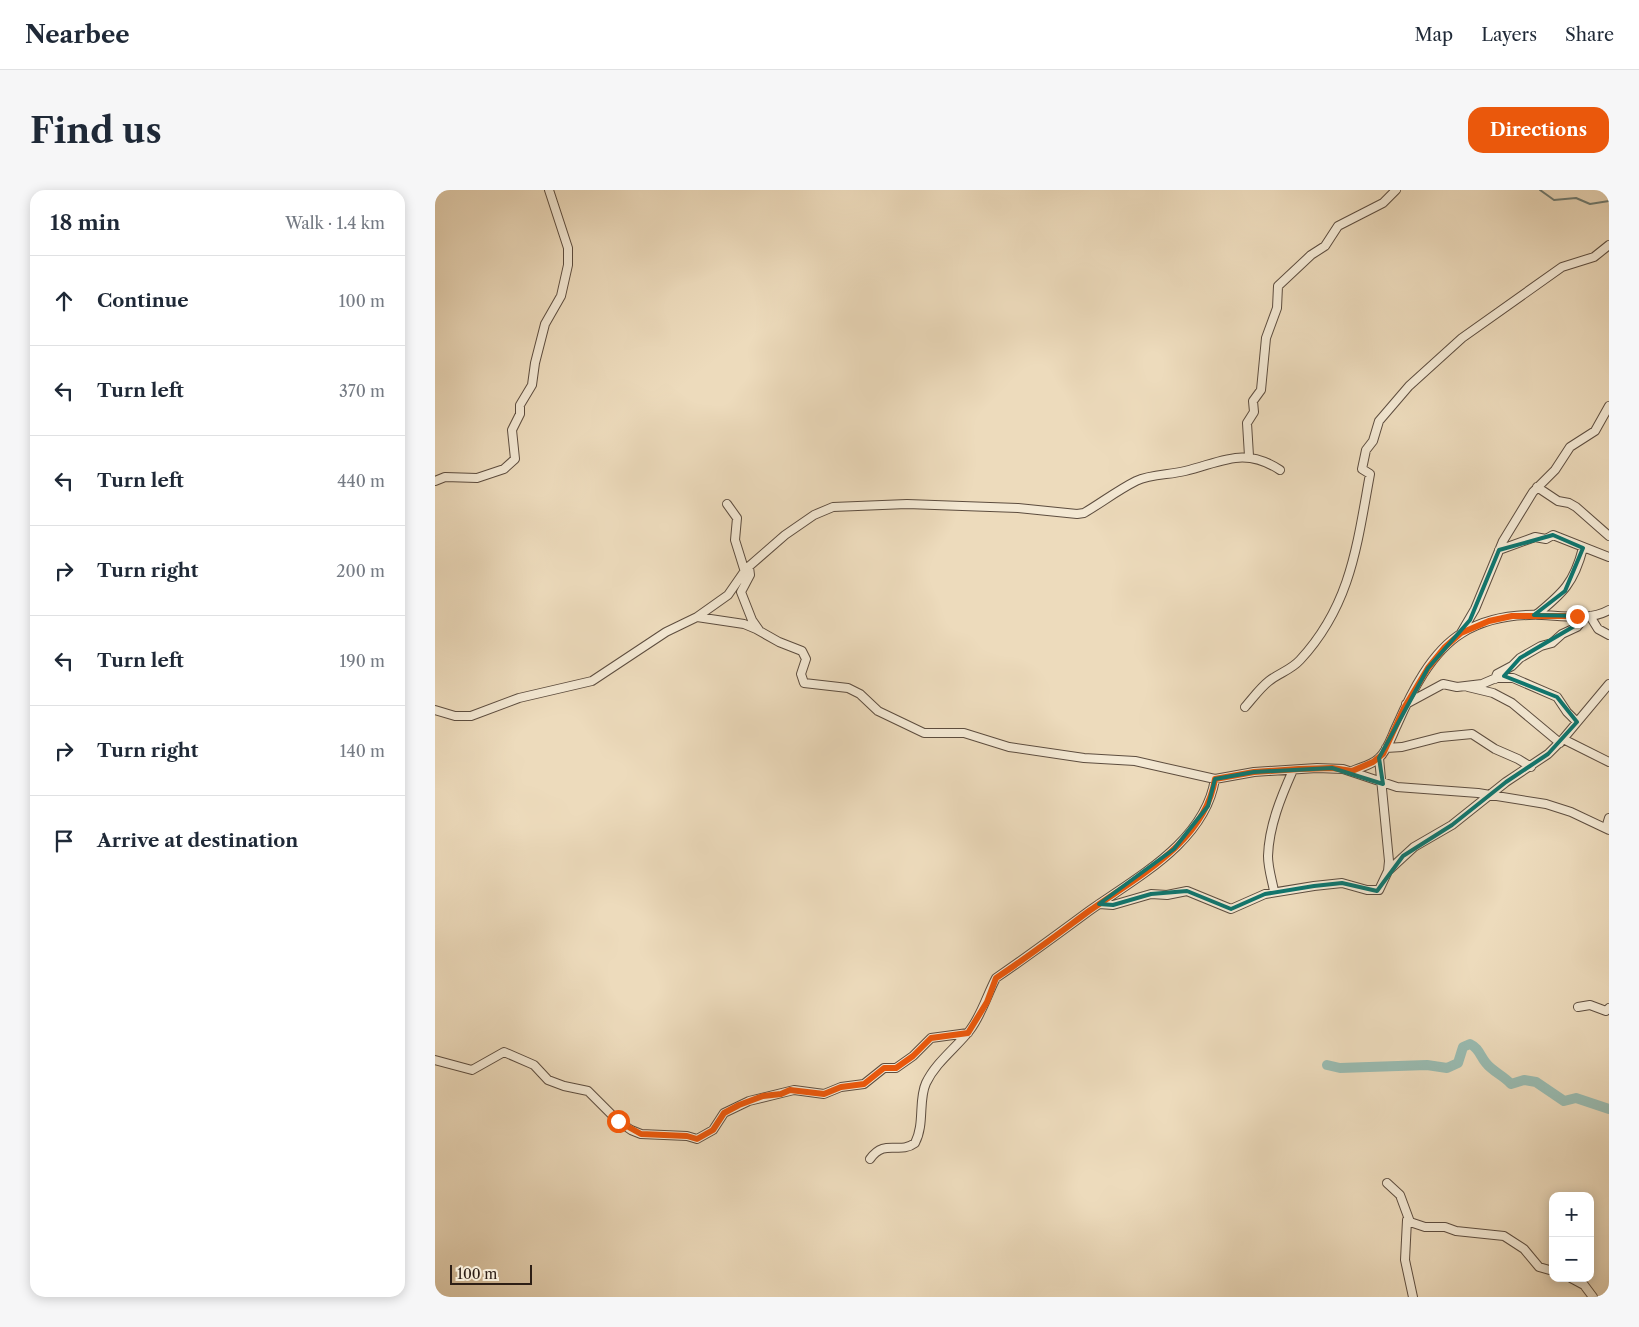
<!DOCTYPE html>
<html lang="en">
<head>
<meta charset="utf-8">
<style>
	body { margin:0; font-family:"Libre Caslon Text",serif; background:#f6f6f7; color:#1f2937 }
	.controls { position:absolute; right:15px; bottom:15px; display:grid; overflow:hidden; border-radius:10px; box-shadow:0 2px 12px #0003 }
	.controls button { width:45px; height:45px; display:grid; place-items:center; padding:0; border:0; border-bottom:1px solid #e0e1e3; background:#fff; color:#1f2937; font:25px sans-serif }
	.scale { position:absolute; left:15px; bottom:12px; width:82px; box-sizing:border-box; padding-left:5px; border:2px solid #2d1e15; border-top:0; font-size:14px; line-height:18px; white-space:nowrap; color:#2d1e15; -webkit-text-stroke:4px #f3e8d3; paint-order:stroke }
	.stop { position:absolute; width:15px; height:15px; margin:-11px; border:4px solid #ea580c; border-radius:50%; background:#fff }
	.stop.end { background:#ea580c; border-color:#fff; box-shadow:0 1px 5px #0008 }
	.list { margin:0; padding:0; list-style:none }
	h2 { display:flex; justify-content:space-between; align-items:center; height:65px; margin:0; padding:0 20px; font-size:21px }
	h2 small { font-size:16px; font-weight:400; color:#747a83 }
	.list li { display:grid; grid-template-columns:32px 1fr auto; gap:15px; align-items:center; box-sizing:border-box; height:90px; padding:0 20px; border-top:1px solid #e0e1e3 }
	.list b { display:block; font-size:19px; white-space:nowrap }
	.list em { font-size:16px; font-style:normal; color:#747a83 }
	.icon { flex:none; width:28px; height:28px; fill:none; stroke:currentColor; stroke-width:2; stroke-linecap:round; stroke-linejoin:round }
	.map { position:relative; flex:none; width:1174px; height:1107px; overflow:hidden; border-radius:15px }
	header { display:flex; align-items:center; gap:30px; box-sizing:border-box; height:70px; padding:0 25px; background:#fff; border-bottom:1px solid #e0e1e3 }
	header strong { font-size:24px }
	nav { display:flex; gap:28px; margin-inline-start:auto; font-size:18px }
	.intro { display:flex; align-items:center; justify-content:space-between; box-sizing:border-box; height:120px; padding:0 30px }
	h1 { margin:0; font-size:35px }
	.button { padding:12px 22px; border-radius:15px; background:#ea580c; color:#fff; font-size:18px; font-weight:700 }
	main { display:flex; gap:30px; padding:0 30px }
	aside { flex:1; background:#fff; border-radius:15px; box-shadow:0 2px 12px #0003 }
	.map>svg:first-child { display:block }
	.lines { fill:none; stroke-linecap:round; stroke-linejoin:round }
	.stream { stroke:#6e7c73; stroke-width:2 }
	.river { stroke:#99bbb1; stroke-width:10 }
	.minor-casing { stroke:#5d4d3f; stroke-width:10 }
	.minor { stroke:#f3e8d3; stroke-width:8 }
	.route { stroke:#ea580c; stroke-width:6 }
	.marked { fill:none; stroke:#0f766e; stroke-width:4; stroke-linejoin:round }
</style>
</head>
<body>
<header>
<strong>Nearbee</strong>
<nav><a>Map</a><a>Layers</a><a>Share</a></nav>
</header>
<div class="intro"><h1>Find us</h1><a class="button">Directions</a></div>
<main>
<aside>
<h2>18 min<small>Walk · 1.4 km</small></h2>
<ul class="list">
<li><svg class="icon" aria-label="ahead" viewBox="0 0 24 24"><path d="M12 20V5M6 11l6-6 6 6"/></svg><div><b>Continue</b></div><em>100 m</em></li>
<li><svg class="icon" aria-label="left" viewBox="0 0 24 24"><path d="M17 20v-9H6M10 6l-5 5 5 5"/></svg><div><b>Turn left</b></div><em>370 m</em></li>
<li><svg class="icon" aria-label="left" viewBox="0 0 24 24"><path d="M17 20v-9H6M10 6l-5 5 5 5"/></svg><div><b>Turn left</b></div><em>440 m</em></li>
<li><svg class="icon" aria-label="right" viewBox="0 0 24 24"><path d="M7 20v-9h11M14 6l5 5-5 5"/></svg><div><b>Turn right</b></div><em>200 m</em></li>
<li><svg class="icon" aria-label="left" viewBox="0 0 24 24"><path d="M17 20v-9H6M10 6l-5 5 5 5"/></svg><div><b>Turn left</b></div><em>190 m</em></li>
<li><svg class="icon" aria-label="right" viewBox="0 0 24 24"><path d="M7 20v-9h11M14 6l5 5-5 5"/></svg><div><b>Turn right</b></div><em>140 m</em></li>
<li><svg class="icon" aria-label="arrive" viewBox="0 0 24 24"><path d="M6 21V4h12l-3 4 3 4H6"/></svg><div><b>Arrive at destination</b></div></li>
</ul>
</aside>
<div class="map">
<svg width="1174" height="1107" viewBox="0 0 1174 1107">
	<rect width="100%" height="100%" fill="#eddbbc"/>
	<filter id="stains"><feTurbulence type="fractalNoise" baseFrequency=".004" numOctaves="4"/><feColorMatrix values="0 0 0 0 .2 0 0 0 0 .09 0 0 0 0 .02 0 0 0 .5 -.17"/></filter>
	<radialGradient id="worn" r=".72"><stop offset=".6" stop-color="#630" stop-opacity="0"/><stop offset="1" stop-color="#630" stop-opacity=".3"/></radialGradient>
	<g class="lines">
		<!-- stream -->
		<path class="stream" d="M1105,0L1119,10L1141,8L1155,14L1174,11"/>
		<!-- river -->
		<path class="river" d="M892,875L905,878L992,875L1012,878L1023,873L1028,857L1035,854C1044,858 1045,866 1051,873C1057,881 1069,886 1076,894L1089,890L1101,892L1129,911L1141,908L1174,919"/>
		<defs>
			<path id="minor" d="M814,266L812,233L819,222L818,211L826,200L831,148L842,118L843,96L876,65L890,56L903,36L948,13L961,0
				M0,291L10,287L42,288L69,279L80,269L77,240L85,224V215L97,195L100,173L110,134L126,106L133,75V58L114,0
				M1102,297L1123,311L1134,313L1141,317L1174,346
				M292,314L302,328L300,350L310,382
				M1064,360L1100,347L1111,349L1118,345L1174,367
				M314,377L315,385L306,402L317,430L324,440
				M1101,425C1128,403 1139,393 1148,358
				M1155,426L1163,439L1174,445
				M262,427L293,405L311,379L350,345L379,325L398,317L472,314L583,318L642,324L649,323C666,313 683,300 701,291C716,284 734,285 750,281C787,272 809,256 845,280
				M1026,443L1040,419L1068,351L1098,302L1120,280L1135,257L1160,241L1174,216
				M1060,489L1062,484L1077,476L1085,468L1106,456L1117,453L1127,444L1142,437L1151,426
				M1033,497L1058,503L1077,513L1125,553
				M971,514L1008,494L1022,497L1047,494L1061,488H1078L1122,507L1132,522L1142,532
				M810,517C818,508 825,498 834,491C844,483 856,480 865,470C916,415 922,355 935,284L927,279L931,260L938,251L944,231L974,196L1027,148L1127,77L1159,67L1174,55
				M0,520L20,526H36L84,508L157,491L231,442L262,427L309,434L321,439L344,452L367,461L371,469L366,484L369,493L413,498L425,504L443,521L489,543H529L574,557L649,568L700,571L780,589L819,582L882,578L908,579L962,597L1043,603L1111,614L1136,622L1174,640
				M1128,549L1174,572
				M951,558L967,557L1006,547L1037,544L1060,559L1083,569L1096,577
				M917,581C926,577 937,575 944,568C953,560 957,545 962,535C976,503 996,462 1027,443C1051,428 1079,424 1107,425C1128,426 1155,431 1174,420
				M1171,638L1174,628
				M953,681L979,657L1017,635L1071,592L1113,564L1128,549L1174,494
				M839,701C837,690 833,678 833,666C834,636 846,607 858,580
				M664,714L678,715L716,704L732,705L752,701L796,719L830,704L879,696L907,693L932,700H944L953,681L954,671L944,568
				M1143,817L1155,815L1171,821L1174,818
				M0,870L37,880L69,862L99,875L113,890L129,896L153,901L183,931L196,940L206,944L252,946L262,949L278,940L289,923L314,911L359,900L389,904L406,897L429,894L449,878H461L478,866L496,848L533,843
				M435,969C450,948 464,965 480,953C490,934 483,910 491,893C501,872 521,858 535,840C547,824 552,805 561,788C593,766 623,744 654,721C702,687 770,652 780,589
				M952,993L965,1005L975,1032L990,1037H1010L1021,1041L1069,1046L1089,1059L1104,1077L1118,1081
				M972,1030L970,1070L978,1107
				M1136,1088L1149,1095L1158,1107"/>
		</defs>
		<!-- minor casing -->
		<use href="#minor" class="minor-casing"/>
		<!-- minor -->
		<use href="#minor" class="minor"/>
	</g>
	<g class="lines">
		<!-- route -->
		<path class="route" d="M183,931L206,944L252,946L262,949L278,940L289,923L304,915L328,906L346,904L355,900L389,904L406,897L429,894L449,878H461L478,866L496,848L533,843L552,812L561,788C593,767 623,744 654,721C702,687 770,652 780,589L819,582L864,579L897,578L917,581L938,572L948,564L969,518L993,478L1010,457L1026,443L1054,431L1077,426H1142"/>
	</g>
	<!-- marked area -->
	<path class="marked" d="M1118,345L1148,358L1130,401L1099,425L1151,426L1148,431L1085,468L1069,486L1122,507L1142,532L1113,564L1071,592L1017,635L968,666L942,701L907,693L879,696L830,704L796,719L752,701L716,704L678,715L664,714L739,659L773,616L780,589L819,582L897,578L948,594L944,568L993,478L1035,430L1064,360Z"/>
	<rect width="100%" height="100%" filter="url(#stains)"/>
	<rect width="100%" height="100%" fill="url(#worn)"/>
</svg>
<div class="controls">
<button>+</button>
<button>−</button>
</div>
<div class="scale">100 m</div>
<div class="stop" style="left:183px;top:931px"></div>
<div class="stop end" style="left:1142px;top:426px"></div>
</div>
</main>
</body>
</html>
